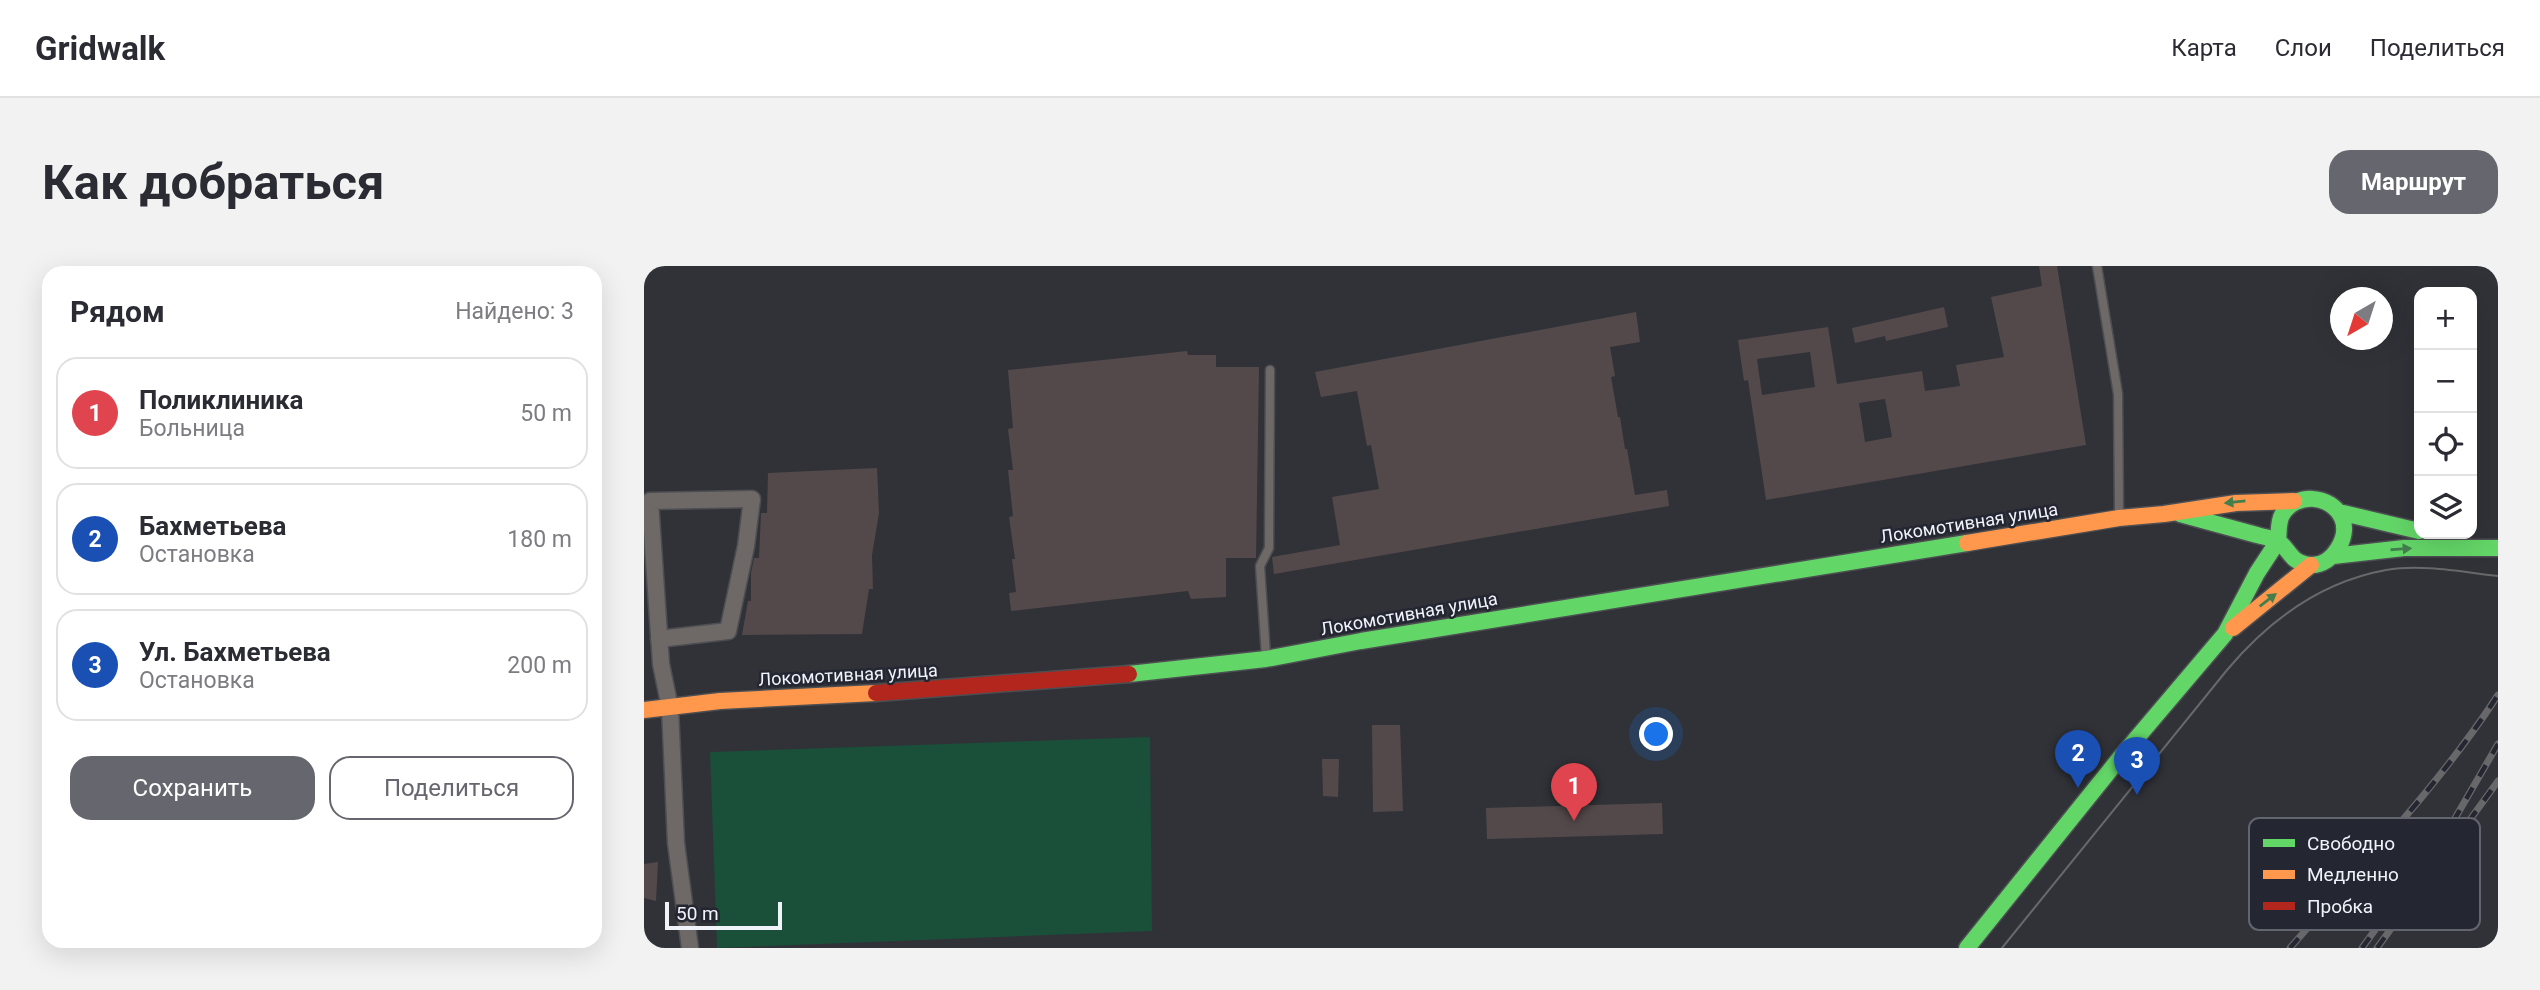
<!DOCTYPE html>
<html lang="ru">
<head>
<meta charset="utf-8">
<style>
	body { margin:0; font-family:Roboto,sans-serif; background:#f2f2f3; color:#2b2b33 }
	.controls { position:absolute; right:21px; top:21px; display:grid; overflow:hidden; border-radius:14px; box-shadow:0 7px 28px #0002 }
	.controls button { width:63px; height:63px; display:grid; place-items:center; padding:0; border:0; border-bottom:2px solid #e1e1e2; background:#fff; color:#2b2b33; font:35px sans-serif }
	.compass { position:absolute; left:1686px; top:21px; width:63px; height:63px; border-radius:50%; background:#fff; box-shadow:0 7px 28px #0002; rotate:219deg }
	.scale { position:absolute; left:21px; bottom:18px; width:117px; box-sizing:border-box; padding-left:7px; border:4px solid #f1f3fb; border-top:0; font-size:19px; line-height:24px; white-space:nowrap; color:#f1f3fb; -webkit-text-stroke:5px #242732; paint-order:stroke }
	.you { position:absolute; left:1013px; top:469px; width:24px; height:24px; margin:-18px; border:5px solid #fff; border-radius:50%; background:#1a73e8; box-shadow:0 0 0 10px #1a73e833 }
	.badge { display:grid; place-items:center; width:46px; height:46px; border-radius:50%; background:#66666e; color:#fff; font-size:23px; font-weight:700 }
	.pin { position:absolute; translate:-50% -58px; filter:drop-shadow(0 2px 4px #0008) }
	.pin::after { content:''; position:absolute; top:37px; width:24px; height:21px; background:inherit; clip-path:polygon(0 0,100% 0,50% 100%) }
	.list { margin:0; padding:0; list-style:none }
	h2 { display:flex; justify-content:space-between; align-items:center; height:91px; margin:0; padding:0 28px; font-size:30px }
	h2 small { font-size:23px; font-weight:400; color:#7c7c81 }
	.list li { display:grid; grid-template-columns:46px 1fr auto; gap:21px; align-items:center; box-sizing:border-box; height:112px; margin:0 14px 14px; padding:0 14px; border:2px solid #e1e1e2; border-radius:21px }
	.list b { display:block; font-size:26px; white-space:nowrap }
	.list p { margin:0; font-size:23px; white-space:nowrap; color:#7c7c81 }
	.list em { font-size:23px; font-style:normal; color:#7c7c81 }
	.actions { display:flex; gap:14px; padding:21px 28px }
	.actions a { flex:1; padding:16px 0; border:2px solid #66666e; border-radius:21px; text-align:center; font-size:24px; color:#66666e }
	.actions .main { background:#66666e; color:#fff }
	.icon { flex:none; width:38px; height:38px; fill:none; stroke:currentColor; stroke-width:2; stroke-linecap:round; stroke-linejoin:round }
	.map { position:relative; flex:none; width:1854px; height:682px; overflow:hidden; border-radius:21px }
	header { display:flex; align-items:center; gap:42px; box-sizing:border-box; height:98px; padding:0 35px; background:#fff; border-bottom:2px solid #e1e1e2 }
	header strong { font-size:33px }
	nav { display:flex; gap:38px; margin-inline-start:auto; font-size:24px }
	.intro { display:flex; align-items:center; justify-content:space-between; box-sizing:border-box; height:168px; padding:0 42px }
	h1 { margin:0; font-size:49px }
	.button { padding:18px 32px; border-radius:21px; background:#66666e; color:#fff; font-size:24px; font-weight:700 }
	main { display:flex; gap:42px; padding:0 42px }
	aside { flex:1; background:#fff; border-radius:21px; box-shadow:0 7px 28px #0002 }
	.map>svg:first-child { display:block }
	.green { fill:#1a4f39 }
	.building { fill:#53494a; fill-rule:evenodd }
	.lines { fill:none; stroke-linecap:round; stroke-linejoin:round }
	.lane-casing { stroke:#4c4e52; stroke-width:11 }
	.street-casing { stroke:#4c4e52; stroke-width:19 }
	.fast-casing { stroke:#4c4e52; stroke-width:19 }
	.slow-casing { stroke:#4c4e52; stroke-width:19 }
	.jam-casing { stroke:#4c4e52; stroke-width:19 }
	.lane { stroke:#6e6867; stroke-width:8 }
	.street { stroke:#6e6867; stroke-width:16 }
	.fast { stroke:#63d668; stroke-width:16 }
	.slow { stroke:#ff974d; stroke-width:16 }
	.jam { stroke:#b3261e; stroke-width:16 }
	.tram { stroke:#68686a; stroke-width:2 }
	.rail-casing { stroke:#68686a; stroke-width:7 }
	.rail { stroke:#242732; stroke-width:4.5; stroke-dasharray:13; stroke-linecap:butt }
	.oneway { fill:#447e4d }
	.labels { text-anchor:middle; stroke-width:5; stroke-linejoin:round; paint-order:stroke }
	.street-label { font-size:18px; fill:#f1f3fb; stroke:#242732 }
	.key { fill:#242732; stroke:#62646e; stroke-width:2 }
	.key-label { font-size:19px; fill:#f1f3fb }
</style>
</head>
<body>
<header>
<strong>Gridwalk</strong>
<nav><a>Карта</a><a>Слои</a><a>Поделиться</a></nav>
</header>
<div class="intro"><h1>Как добраться</h1><a class="button">Маршрут</a></div>
<main>
<aside>
<h2>Рядом<small>Найдено: 3</small></h2>
<ul class="list">
<li><span class="badge" style="background:#e0444e">1</span><div><b>Поликлиника</b><p>Больница</p></div><em>50 m</em></li>
<li><span class="badge" style="background:#1a4fb4">2</span><div><b>Бахметьева</b><p>Остановка</p></div><em>180 m</em></li>
<li><span class="badge" style="background:#1a4fb4">3</span><div><b>Ул. Бахметьева</b><p>Остановка</p></div><em>200 m</em></li>
</ul>
<div class="actions"><a class="main">Сохранить</a><a>Поделиться</a></div>
</aside>
<div class="map">
<svg width="1854" height="682" viewBox="0 0 1854 682">
	<rect width="100%" height="100%" fill="#303238"/>
	<!-- green -->
	<path class="green" d="M506,471L508,665L73,682L66,486Z"/>
	<!-- building -->
	<path class="building" d="M1395,0H1413L1442,179L1122,234L1104,114L1100,115L1094,74L1184,61L1193,118L1278,105L1281,125L1316,120L1312,99L1360,91L1347,31L1398,20ZM1166,86L1171,121L1118,129L1113,93ZM1241,133L1248,171L1221,176L1215,137Z
		M1300,41L1304,61L1242,75L1241,70L1211,77L1208,62Z
		M992,46L996,76L966,81L971,110L967,111L974,151H976L981,183H983L991,229L1023,224L1025,240L630,308L628,291L696,279L688,231L735,223L727,179L723,180L713,125L677,131L671,106Z
		M543,85L544,89H572V101H615L612,292H582V331L547,333L544,325L367,345L365,327L372,326L368,293H371L365,251L369,250L364,204H369L364,163L369,162L364,104Z
		M233,202L235,247L228,289L229,323H225L218,368L98,369L104,335H107V307L110,292H115L117,247H123L124,207Z
		M728,459H756L759,545L729,546Z
		M678,493H695L694,531L679,530Z
		M1018,537L1019,568L843,573L842,542Z
		M14,596L12,635L0,632V598Z"/>
	<g class="lines">
		<defs>
			<path id="lane" d="M1453,0L1474,128L1475,247
				M622,390L616,300L625,282L626,104"/>
			<path id="street" d="M15,373L84,365L102,280L108,233L6,235L17,398L26,442L32,577L46,682"/>
			<path id="fast" d="M1695,246L1775,265
				M1536,248C1562,255 1588,262 1613,269C1619,271 1629,272 1634,275C1646,283 1646,298 1668,299C1689,299 1706,271 1698,252C1687,228 1651,226 1638,249C1634,256 1635,267 1634,275
				M1689,290L1760,282H1854
				M485,408L622,393L717,375L1323,277
				M1323,682L1475,493L1581,368L1613,307L1634,275"/>
			<path id="slow" d="M1323,277L1475,252L1520,248L1592,237L1650,235
				M1589,362L1667,299
				M0,444L76,435L232,427"/>
			<path id="jam" d="M232,427L485,408"/>
		</defs>
		<!-- lane casing -->
		<use href="#lane" class="lane-casing"/>
		<!-- street casing -->
		<use href="#street" class="street-casing"/>
		<!-- fast casing -->
		<use href="#fast" class="fast-casing"/>
		<!-- slow casing -->
		<use href="#slow" class="slow-casing"/>
		<!-- jam casing -->
		<use href="#jam" class="jam-casing"/>
		<!-- lane -->
		<use href="#lane" class="lane"/>
		<!-- street -->
		<use href="#street" class="street"/>
		<!-- fast -->
		<use href="#fast" class="fast"/>
		<!-- slow -->
		<use href="#slow" class="slow"/>
		<!-- jam -->
		<use href="#jam" class="jam"/>
		<!-- tram -->
		<path class="tram" d="M1358,682L1583,404C1625,354 1676,316 1742,304C1778,298 1818,306 1854,310"/>
		<defs>
			<path id="rail" d="M1646,682C1717,600 1794,521 1854,429
				M1718,682L1810,554L1854,478
				M1733,682L1854,515"/>
		</defs>
		<!-- rail casing -->
		<use href="#rail" class="rail-casing"/>
		<!-- rail -->
		<use href="#rail" class="rail"/>
	</g>
	<!-- one-way arrows -->
	<defs><path id="oneway-solid" d="M-6-.8H1V-3.2L6.5 0L1 3.2V.8H-6Z" transform="scale(1.75)"/></defs>
	<g class="oneway">
		<use href="#oneway-solid" transform="translate(1591 236) rotate(174)"/>
		<use href="#oneway-solid" transform="translate(1757 283) rotate(-4)"/>
		<use href="#oneway-solid" transform="translate(1624 334) rotate(-38)"/>
	</g>
	<g class="labels">
		<!-- street labels -->
		<g class="street-label">
			<text transform="translate(1325 257) rotate(-9)" y="6">Локомотивная улица</text>
			<text transform="translate(765 348) rotate(-10)" y="6">Локомотивная улица</text>
			<text transform="translate(204 409) rotate(-3)" y="6">Локомотивная улица</text>
		</g>
	</g>
	<!-- legend -->
	<rect x="1605" y="552" width="231" height="112" rx="10" class="key"/>
	<rect x="1619" y="573" width="32" height="8" fill="#63d668"/>
	<rect x="1619" y="604" width="32" height="9" fill="#ff974d"/>
	<rect x="1619" y="636" width="32" height="8" fill="#b3261e"/>
	<g class="key-label">
		<text x="1663" y="584">Свободно</text>
		<text x="1663" y="615">Медленно</text>
		<text x="1663" y="647">Пробка</text>
	</g>
</svg>
<div class="controls">
<button>+</button>
<button>−</button>
<button><svg class="icon" aria-label="locate" viewBox="0 0 24 24"><circle cx="12" cy="12" r="6"/><path d="M12 2v4M12 18v4M2 12h4M18 12h4"/></svg></button>
<button><svg class="icon" aria-label="layers" viewBox="0 0 24 24"><path d="M12 4l9 5-9 5-9-5zM3 14l9 5 9-5"/></svg></button>
</div>
<svg class="compass" viewBox="-18 -18 36 36"><path d="M0-13l5 13h-10z" fill="#e53935"/><path d="M0 13l5-13h-10z" fill="#7c7c81"/></svg>
<div class="scale">50 m</div>
<div class="you"></div>
<div class="pin badge" style="left:930px;top:555px;background:#e0444e">1</div>
<div class="pin badge" style="left:1434px;top:522px;background:#1a4fb4">2</div>
<div class="pin badge" style="left:1493px;top:529px;background:#1a4fb4">3</div>
</div>
</main>
</body>
</html>
